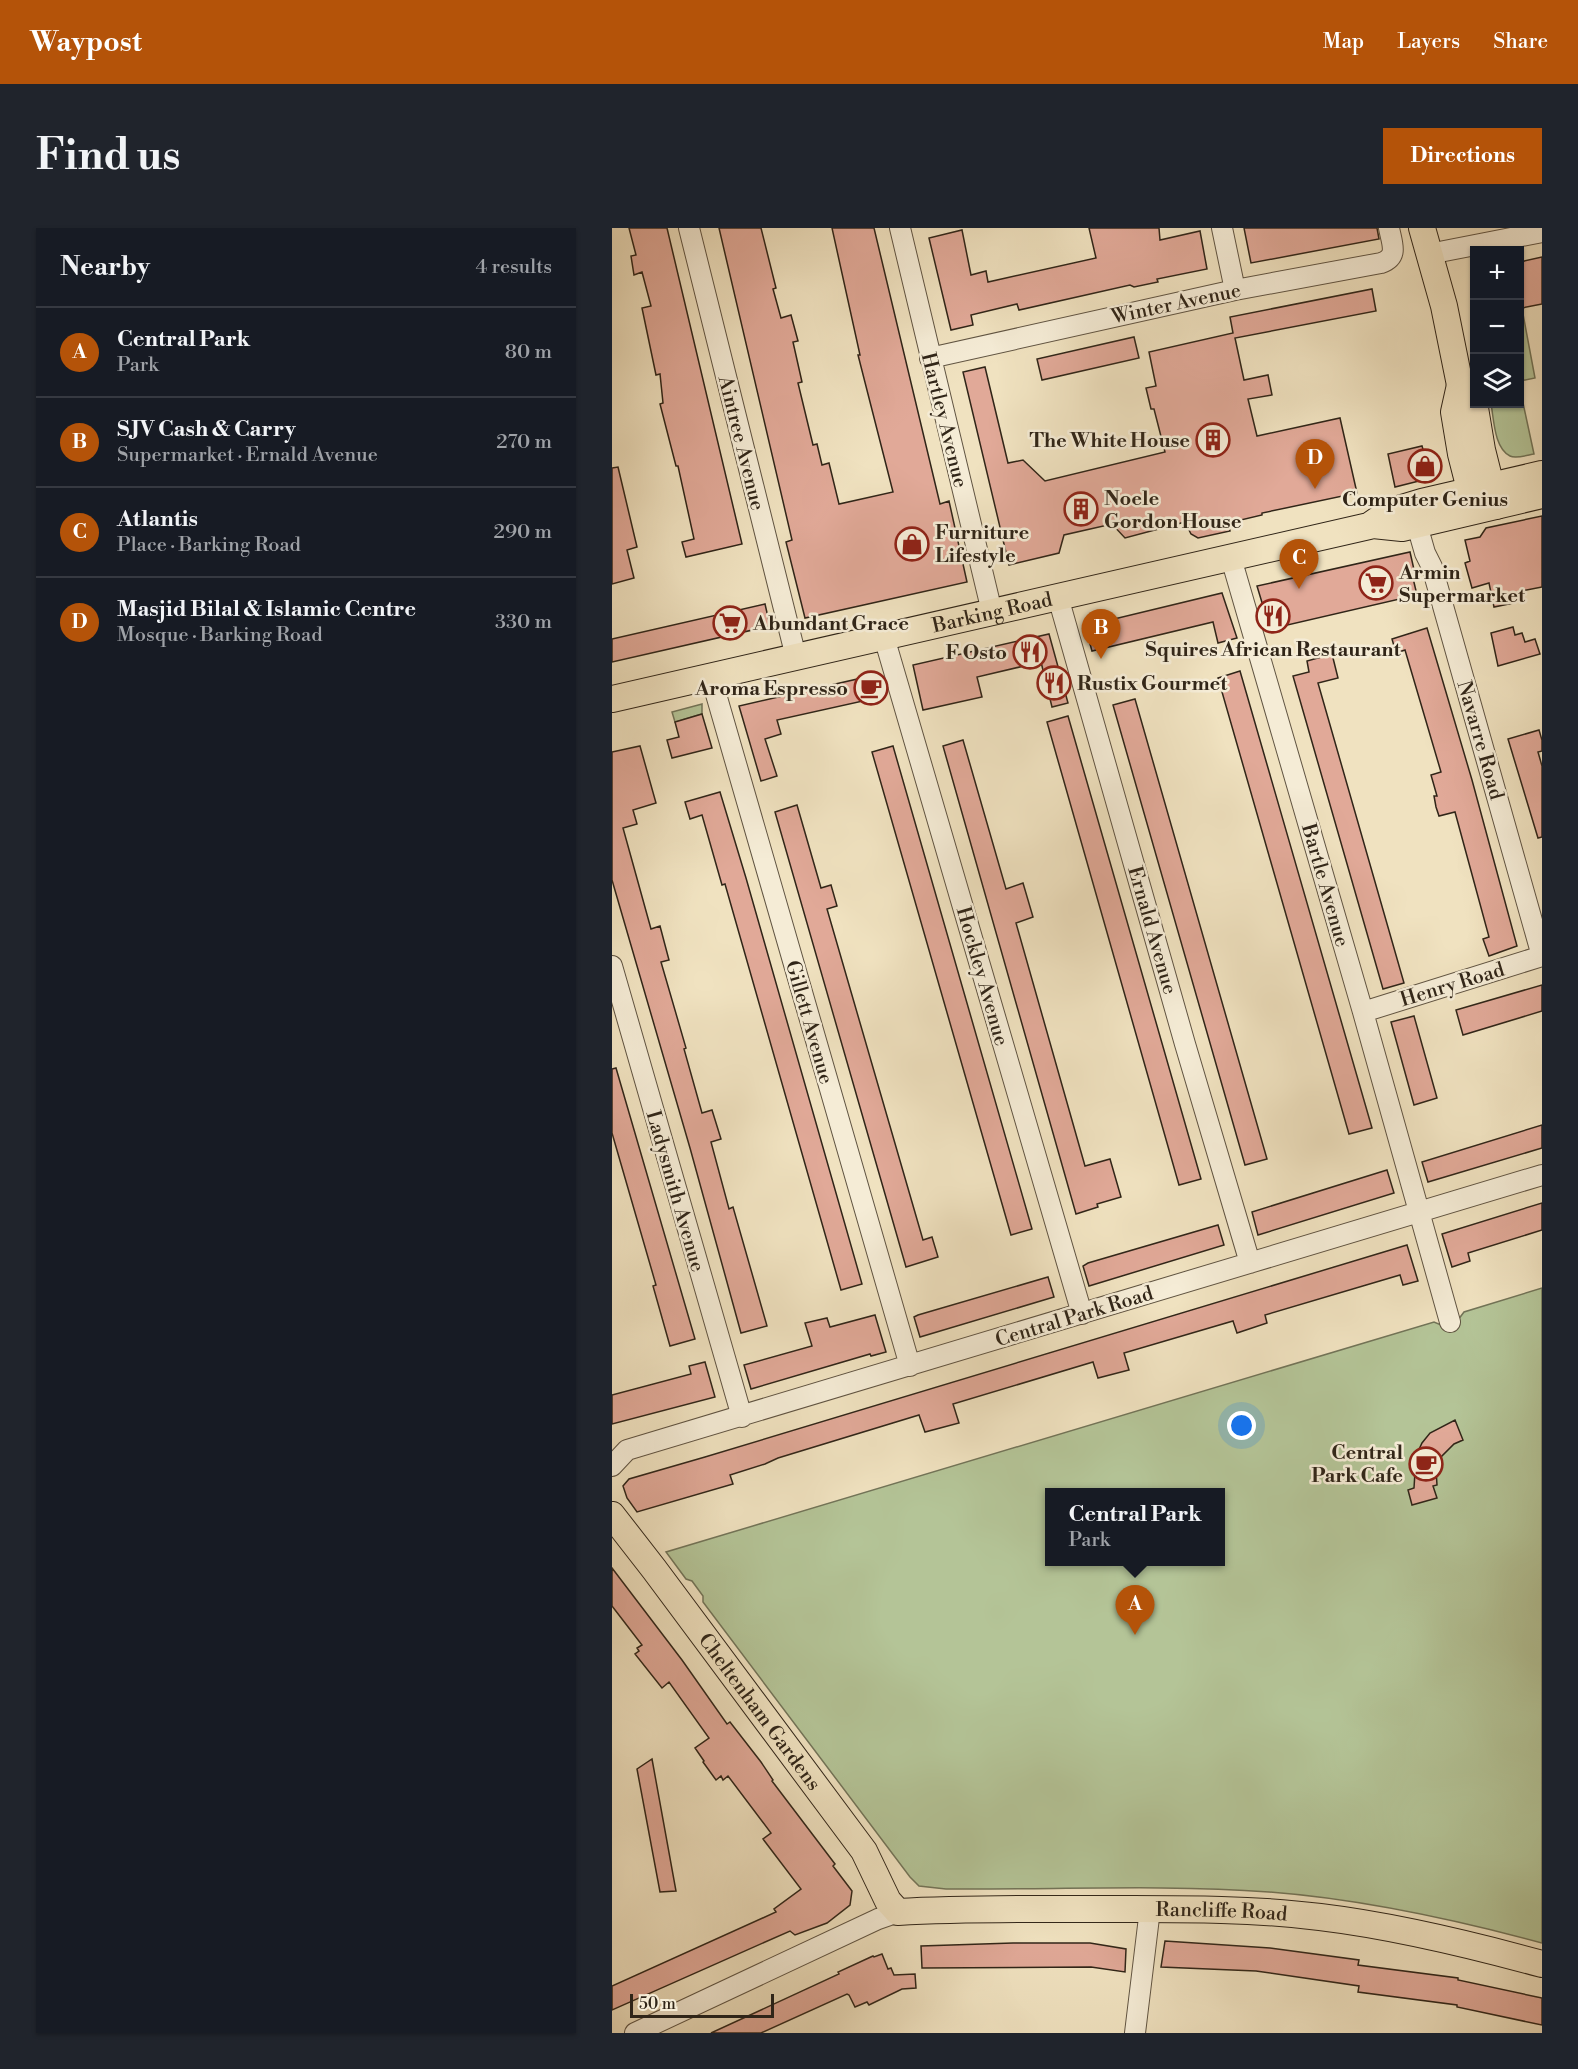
<!DOCTYPE html>
<html lang="en">
<head>
<meta charset="utf-8">
<style>
	body { margin:0; font-family:"Libre Bodoni",serif; background:#20242c; color:#f1f3f6 }
	.controls { position:absolute; right:18px; top:18px; display:grid; overflow:hidden; border-radius:0px; box-shadow:0 2px 4px #0004 }
	.controls button { width:54px; height:54px; display:grid; place-items:center; padding:0; border:0; border-bottom:2px solid #363941; background:#171b24; color:#f1f3f6; font:30px sans-serif }
	.scale { position:absolute; left:18px; bottom:15px; width:144px; box-sizing:border-box; padding-left:6px; border:3px solid #302518; border-top:0; font-size:16px; line-height:21px; white-space:nowrap; color:#302518; -webkit-text-stroke:4px #f5ecd6; paint-order:stroke }
	.you { position:absolute; left:630px; top:1198px; width:21px; height:21px; margin:-15px; border:4px solid #fff; border-radius:50%; background:#1a73e8; box-shadow:0 0 0 9px #1a73e833 }
	.badge { display:grid; place-items:center; width:39px; height:39px; border-radius:50%; background:#b45309; color:#fff; font-size:20px; font-weight:700 }
	.pin { position:absolute; translate:-50% -50px; filter:drop-shadow(0 2px 3px #0008) }
	.pin::after { content:''; position:absolute; top:32px; width:21px; height:18px; background:inherit; clip-path:polygon(0 0,100% 0,50% 100%) }
	.popup { position:absolute; left:433px; top:1260px; width:180px; height:78px; box-sizing:border-box; display:grid; place-content:center; border-radius:0px; background:#171b24; filter:drop-shadow(0 2px 4px #0005); font-size:20px; white-space:nowrap; color:#9ea1a6 }
	.popup b { font-size:22px; color:#f1f3f6 }
	.popup::after { content:''; position:absolute; left:50%; top:100%; margin-left:-12px; border:12px solid transparent; border-top-color:#171b24 }
	.list { margin:0; padding:0; list-style:none }
	h2 { display:flex; justify-content:space-between; align-items:center; height:78px; margin:0; padding:0 24px; font-size:26px }
	h2 small { font-size:20px; font-weight:400; color:#9ea1a6 }
	.list li { display:grid; grid-template-columns:39px 1fr auto; gap:18px; align-items:center; box-sizing:border-box; height:90px; padding:0 24px; border-top:2px solid #363941 }
	.list b { display:block; font-size:22px; white-space:nowrap }
	.list p { margin:0; font-size:20px; white-space:nowrap; color:#9ea1a6 }
	.list em { font-size:20px; font-style:normal; color:#9ea1a6 }
	.icon { flex:none; width:33px; height:33px; fill:none; stroke:currentColor; stroke-width:2; stroke-linecap:round; stroke-linejoin:round }
	.map { position:relative; flex:none; width:930px; height:1805px; overflow:hidden; border-radius:0px }
	header { display:flex; align-items:center; gap:36px; box-sizing:border-box; height:84px; padding:0 30px; background:#b45309; color:#fff }
	header strong { font-size:28px }
	nav { display:flex; gap:33px; margin-inline-start:auto; font-size:21px }
	.intro { display:flex; align-items:center; justify-content:space-between; box-sizing:border-box; height:144px; padding:0 36px }
	h1 { margin:0; font-size:42px }
	.button { padding:15px 27px; border-radius:0px; background:#b45309; color:#fff; font-size:21px; font-weight:700 }
	main { display:flex; gap:36px; padding:0 36px }
	aside { flex:1; background:#171b24; border-radius:0px; box-shadow:0 2px 4px #0004 }
	.map>svg:first-child { display:block }
	.green { fill:#b4c497; stroke:#727458; stroke-width:1.5; fill-rule:evenodd }
	.building { fill:#e1a998; stroke:#302518; stroke-width:1.5 }
	.lines { fill:none; stroke-linecap:round; stroke-linejoin:round }
	.minor-casing { stroke:#605442; stroke-width:22 }
	.major-casing { stroke:#302518; stroke-width:28 }
	.minor { stroke:#f5ecd6; stroke-width:20 }
	.major { stroke:#f0e2c0; stroke-width:26 }
	.labels { text-anchor:middle; stroke-width:5; stroke-linejoin:round; paint-order:stroke }
	.street-label { font-size:20px; fill:#302518; stroke:#f5ecd6 }
	.poi-label { font-size:20px; font-weight:bold; fill:#302518; stroke:#f5ecd6; text-anchor:start }
</style>
</head>
<body>
<header>
<strong>Waypost</strong>
<nav><a>Map</a><a>Layers</a><a>Share</a></nav>
</header>
<div class="intro"><h1>Find us</h1><a class="button">Directions</a></div>
<main>
<aside>
<h2>Nearby<small>4 results</small></h2>
<ul class="list">
<li><span class="badge">A</span><div><b>Central Park</b><p>Park</p></div><em>80 m</em></li>
<li><span class="badge">B</span><div><b>SJV Cash &amp; Carry</b><p>Supermarket · Ernald Avenue</p></div><em>270 m</em></li>
<li><span class="badge">C</span><div><b>Atlantis</b><p>Place · Barking Road</p></div><em>290 m</em></li>
<li><span class="badge">D</span><div><b>Masjid Bilal &amp; Islamic Centre</b><p>Mosque · Barking Road</p></div><em>330 m</em></li>
</ul>
</aside>
<div class="map">
<svg width="930" height="1805" viewBox="0 0 930 1805">
	<rect width="100%" height="100%" fill="#f0e2c0"/>
	<filter id="stains"><feTurbulence type="fractalNoise" baseFrequency=".00333" numOctaves="4"/><feColorMatrix values="0 0 0 0 .2 0 0 0 0 .09 0 0 0 0 .02 0 0 0 .5 -.17"/></filter>
	<radialGradient id="worn" r=".72"><stop offset=".6" stop-color="#630" stop-opacity="0"/><stop offset="1" stop-color="#630" stop-opacity=".3"/></radialGradient>
	<!-- green -->
	<path class="green" d="M908,70L923,150L908,153Z
		M908,161L922,226C916,227 904,231 898,228C882,220 882,191 879,176H908Z
		M90,476V486L63,494L60,484Z
		M930,1060V1715C841,1691 750,1671 657,1664C550,1656 441,1662 334,1661L307,1658L298,1649L91,1374V1368L80,1353L74,1351L54,1324L822,1094L829,1097L846,1092L852,1084ZM438,1264H608V1334H438Z"/>
	<!-- building -->
	<path class="building" d="M17,0H55L130,316L74,329L70,314L82,311L66,238H64L48,176L51,175L48,146L44,147L30,80L39,78L30,44L22,47L19,28L24,27Z
		M107,0H149L164,60L161,61L169,90L179,87L186,113L181,114L190,154L186,155L201,217L205,216L210,237L217,235L227,276L281,264L246,127H248L220,0H262L328,276L337,273L355,354L193,390L174,314L180,312Z
		M477,0H547L548,12L588,3L595,41L545,51L546,54L522,59L518,57L407,82L405,76L359,87L361,97L339,102L317,10L350,2L359,47L374,43L376,54L484,30Z
		M632,0H765L767,11L639,35Z
		M930,29V76L910,80L908,70V34Z
		M760,61L764,83L623,110L632,152L656,147L660,167L636,171L645,208L728,190L745,265L650,285V287L616,295L618,303L586,310L579,306L573,294L513,310L500,296L452,307L447,325L397,337L351,144L373,139L396,235L411,232L433,253L553,224L542,181H539L534,160L544,158L537,124L621,105L618,89Z
		M522,109L527,130L430,152L425,131Z
		M810,218L813,228L818,227L823,249L783,259L776,226Z
		M6,239L25,319L15,322L22,350L0,356V240Z
		M930,288V359L899,365L902,375L882,379L877,355L860,360L853,335L858,333L853,312L868,309L874,300Z
		M798,324L803,346H800L805,367L658,401L645,358Z
		M610,365L625,410L606,415L601,394L480,423L473,398Z
		M153,376L158,398L0,434V411Z
		M901,399L903,407L910,405L913,414L923,411L928,426L886,438L879,405Z
		M815,400L860,552L905,718L877,728L871,711L877,709L843,584L827,588L824,579L822,568H825L819,547L829,544L793,422L784,425L780,411Z
		M437,406L456,475L440,479L429,434L365,449L370,469L311,482L301,437Z
		M720,426L726,450L706,455L792,755L771,761L681,448L697,444L695,433Z
		M628,443L760,900L737,906L606,450Z
		M263,447L269,469L165,492L169,506L153,511L165,548L149,553L127,478Z
		M523,471L655,931L633,937L501,477Z
		M90,486L100,520L60,530L55,512L67,509L63,494Z
		M456,488L589,951L567,957L435,494Z
		M927,502L930,512V523L926,524L930,538V609L926,610L896,511Z
		M351,512L394,661L411,655L421,689L404,695L473,938L498,931L509,969L485,976L486,979L464,986L331,518Z
		M28,518L44,575L21,582L25,596L11,600L39,701L48,698L53,717L57,732L49,734L74,820L72,821L90,885L100,882L109,911L99,914L117,981L121,979L155,1098L129,1105L78,920L0,652V524Z
		M281,518L420,1001L399,1007L260,524Z
		M108,564L134,650L250,1056L229,1062L113,656L110,657L90,587L78,591L73,574Z
		M185,577L209,660L219,657L225,678L215,681L311,1012L320,1009L326,1029L294,1039L163,584Z
		M930,757V783L851,807L844,782Z
		M802,788L825,870L802,877L779,794Z
		M4,840L83,1111L58,1118L41,1058L44,1057L0,905V841Z
		M930,897V920L816,954L810,934Z
		M775,942L782,965L646,1007L640,984Z
		M930,975V1002L856,1025L858,1033L840,1039L830,1006Z
		M606,997L612,1017L477,1058L471,1038L476,1035Z
		M795,1017L806,1053L791,1057L788,1047L653,1087L655,1095L625,1105L621,1093L512,1125L517,1142L486,1150L481,1134L341,1176L347,1195L313,1204L307,1187L166,1230L153,1236L118,1247L121,1256L25,1284L15,1270L11,1258L17,1251L93,1229Z
		M436,1049L442,1069L308,1109L302,1089L306,1087Z
		M263,1087L274,1124L259,1128L258,1126L139,1161L132,1137L200,1118L193,1095L215,1090L218,1099Z
		M93,1134L103,1169L0,1196V1167L79,1146L77,1138Z
		M843,1192L851,1212L842,1216L827,1231L824,1241L825,1257L821,1258L825,1270L800,1277L796,1262L802,1260L804,1228L810,1215L818,1205Z
		M0,1340L70,1432L115,1496L118,1494L149,1534L161,1552L160,1553L223,1636L221,1638L240,1663L238,1677L215,1695L183,1707L178,1703L0,1782V1758L164,1684L162,1681L189,1661L151,1611L159,1605L116,1548L111,1552L109,1548L104,1552L91,1534L92,1533L83,1520L97,1510L57,1454L50,1460L23,1426L27,1423L25,1420L30,1417L0,1378Z
		M40,1531L64,1663L48,1664L25,1541Z
		M553,1713L658,1720L747,1732L746,1737L846,1750V1752L930,1770V1797L845,1779V1777L746,1764L747,1758L644,1743L549,1739Z
		M401,1715H478L514,1721L513,1744L479,1739L310,1740L309,1718Z
		M270,1726L276,1741L279,1740L282,1747L303,1746L304,1760L290,1761L257,1777L255,1774L243,1779L237,1767L235,1766L149,1805H99L227,1746L226,1744L261,1728L262,1729Z"/>
	<g class="lines">
		<defs>
			<path id="minor" d="M77,0L184,429
				M288,0L380,384
				M610,0L623,62
				M817,26L930,4
				M318,130L623,62L769,35C787,29 780,16 777,0
				M805,297L813,325L820,339L930,728
				M619,330L751,784L838,1094
				M446,369L573,816L638,1035
				M272,409L470,1086
				M99,449L298,1138
				M0,738L130,1189
				M751,784L930,728
				M0,1238L15,1222L930,947
				M23,1805L266,1691L286,1684
				M523,1805L538,1681"/>
			<g id="major">
				<path d="M810,0L832,78L848,157L863,180L870,222L884,278"/>
				<path d="M848,157L842,184L849,226L862,277"/>
				<path d="M761,297L790,300L930,267"/>
				<path id="s1" d="M0,471L757,298L777,284L810,274L930,246"/>
				<path id="s2" d="M0,1287L42,1341L252,1623L276,1673L286,1684C354,1680 422,1681 490,1681C563,1681 636,1680 708,1689C783,1698 857,1716 930,1736"/>
			</g>
		</defs>
		<!-- minor casing -->
		<use href="#minor" class="minor-casing"/>
		<!-- major casing -->
		<use href="#major" class="major-casing"/>
		<!-- minor -->
		<use href="#minor" class="minor"/>
		<!-- major -->
		<use href="#major" class="major"/>
	</g>
	<!-- icons -->
	<defs>
		<symbol id="building-ring" viewBox="-11 -11 22 22"><circle r="9.5" fill="#f5ecd6" stroke="#8f2418" stroke-width="1.5"/><path d="M-4-6H4V6H1V3H-1V6H-4ZM-2.5-4.3h1.7v1.8h-1.7ZM.8-4.3h1.7v1.8H.8ZM-2.5-1h1.7V.8h-1.7ZM.8-1h1.7V.8H.8Z" fill="#8f2418"/></symbol>
		<symbol id="shop-ring" viewBox="-11 -11 22 22"><circle r="9.5" fill="#f5ecd6" stroke="#8f2418" stroke-width="1.5"/><path d="M-5-2.5h2.3a2.7 3.5 0 0 1 5.4 0H5L5.5 6h-11ZM-1.5-2.5h3a1.5 2.3 0 0 0-3 0Z" fill="#8f2418"/></symbol>
		<symbol id="supermarket-ring" viewBox="-11 -11 22 22"><circle r="9.5" fill="#f5ecd6" stroke="#8f2418" stroke-width="1.5"/><path d="M-6-5.5h2.5l.6 2H6L4.5 2H-2.5L-4.4-4H-6ZM-1.5 3.2a1.3 1.3 0 1 0 .1 0ZM3 3.2a1.3 1.3 0 1 0 .1 0Z" fill="#8f2418"/></symbol>
		<symbol id="restaurant-ring" viewBox="-11 -11 22 22"><circle r="9.5" fill="#f5ecd6" stroke="#8f2418" stroke-width="1.5"/><path d="M-5-6h1v4h1v-4h1v4h1v-4h1v5L-1.5 .5V6h-2V.5L-5-1ZM5-6V6H3V1.5H1.5Q1.5-4 5-6Z" fill="#8f2418"/></symbol>
		<symbol id="cafe-ring" viewBox="-11 -11 22 22"><circle r="9.5" fill="#f5ecd6" stroke="#8f2418" stroke-width="1.5"/><path d="M-5.5-4.5H6V0H3Q3 3.5 0 3.5H-2.5Q-5.5 3.5-5.5 0ZM3-3.2v2h1.7v-2ZM-6 4.5H4V6H-6Z" fill="#8f2418"/></symbol>
	</defs>
	<g fill-rule="evenodd">
		<use href="#building-ring" x="582" y="193" width="38" height="38"/>
		<use href="#shop-ring" x="794" y="219" width="38" height="38"/>
		<use href="#building-ring" x="450" y="262" width="38" height="38"/>
		<use href="#shop-ring" x="281" y="297" width="38" height="38"/>
		<use href="#supermarket-ring" x="745" y="336" width="38" height="38"/>
		<use href="#restaurant-ring" x="642" y="369" width="38" height="38"/>
		<use href="#supermarket-ring" x="99" y="376" width="38" height="38"/>
		<use href="#restaurant-ring" x="399" y="405" width="38" height="38"/>
		<use href="#restaurant-ring" x="423" y="436" width="38" height="38"/>
		<use href="#cafe-ring" x="240" y="441" width="38" height="38"/>
		<use href="#cafe-ring" x="795" y="1217" width="38" height="38"/>
	</g>
	<g class="labels">
		<!-- street labels -->
		<g class="street-label">
			<text transform="translate(564 75) rotate(-12)" y="7">Winter Avenue</text>
			<text transform="translate(333 192) rotate(76)" y="7">Hartley Avenue</text>
			<text transform="translate(130 215) rotate(76)" y="7">Aintree Avenue</text>
			<text dy="7" stroke="none"><textPath href="#s1" startOffset="390">Barking Road</textPath></text>
			<text transform="translate(869 512) rotate(74)" y="7">Navarre Road</text>
			<text transform="translate(714 657) rotate(74)" y="7">Bartle Avenue</text>
			<text transform="translate(541 702) rotate(74)" y="7">Ernald Avenue</text>
			<text transform="translate(371 748) rotate(74)" y="7">Hockley Avenue</text>
			<text transform="translate(840 756) rotate(-17)" y="7">Henry Road</text>
			<text transform="translate(198 794) rotate(74)" y="7">Gillett Avenue</text>
			<text transform="translate(64 963) rotate(74)" y="7">Ladysmith Avenue</text>
			<text transform="translate(462 1088) rotate(-17)" y="7">Central Park Road</text>
			<text dy="7" stroke="none"><textPath href="#s2" startOffset="246">Cheltenham Gardens</textPath></text>
			<text dy="7" stroke="none"><textPath href="#s2" startOffset="814">Rancliffe Road</textPath></text>
		</g>
		<!-- poi labels -->
		<g class="poi-label">
			<text x="578" y="219" text-anchor="end">The White House</text>
			<text x="492" y="277">Noele<tspan x="492" dy="23">Gordon House</tspan></text>
			<text x="813" y="278" text-anchor="middle">Computer Genius</text>
			<text x="323" y="311">Furniture<tspan x="323" dy="23">Lifestyle</tspan></text>
			<text x="787" y="351">Armin<tspan x="787" dy="23">Supermarket</tspan></text>
			<text x="141" y="402">Abundant Grace</text>
			<text x="661" y="428" text-anchor="middle">Squires African Restaurant</text>
			<text x="395" y="431" text-anchor="end">F Osto</text>
			<text x="465" y="462">Rustix Gourmet</text>
			<text x="236" y="467" text-anchor="end">Aroma Espresso</text>
			<text x="791" y="1231" text-anchor="end">Central<tspan x="791" dy="23">Park Cafe</tspan></text>
		</g>
	</g>
	<rect width="100%" height="100%" filter="url(#stains)"/>
	<rect width="100%" height="100%" fill="url(#worn)"/>
</svg>
<div class="controls">
<button>+</button>
<button>−</button>
<button><svg class="icon" aria-label="layers" viewBox="0 0 24 24"><path d="M12 4l9 5-9 5-9-5zM3 14l9 5 9-5"/></svg></button>
</div>
<div class="scale">50 m</div>
<div class="you"></div>
<div class="pin badge" style="left:523px;top:1407px">A</div>
<div class="popup"><b>Central Park</b>Park</div>
<div class="pin badge" style="left:489px;top:431px">B</div>
<div class="pin badge" style="left:687px;top:361px">C</div>
<div class="pin badge" style="left:703px;top:261px">D</div>
</div>
</main>
</body>
</html>
